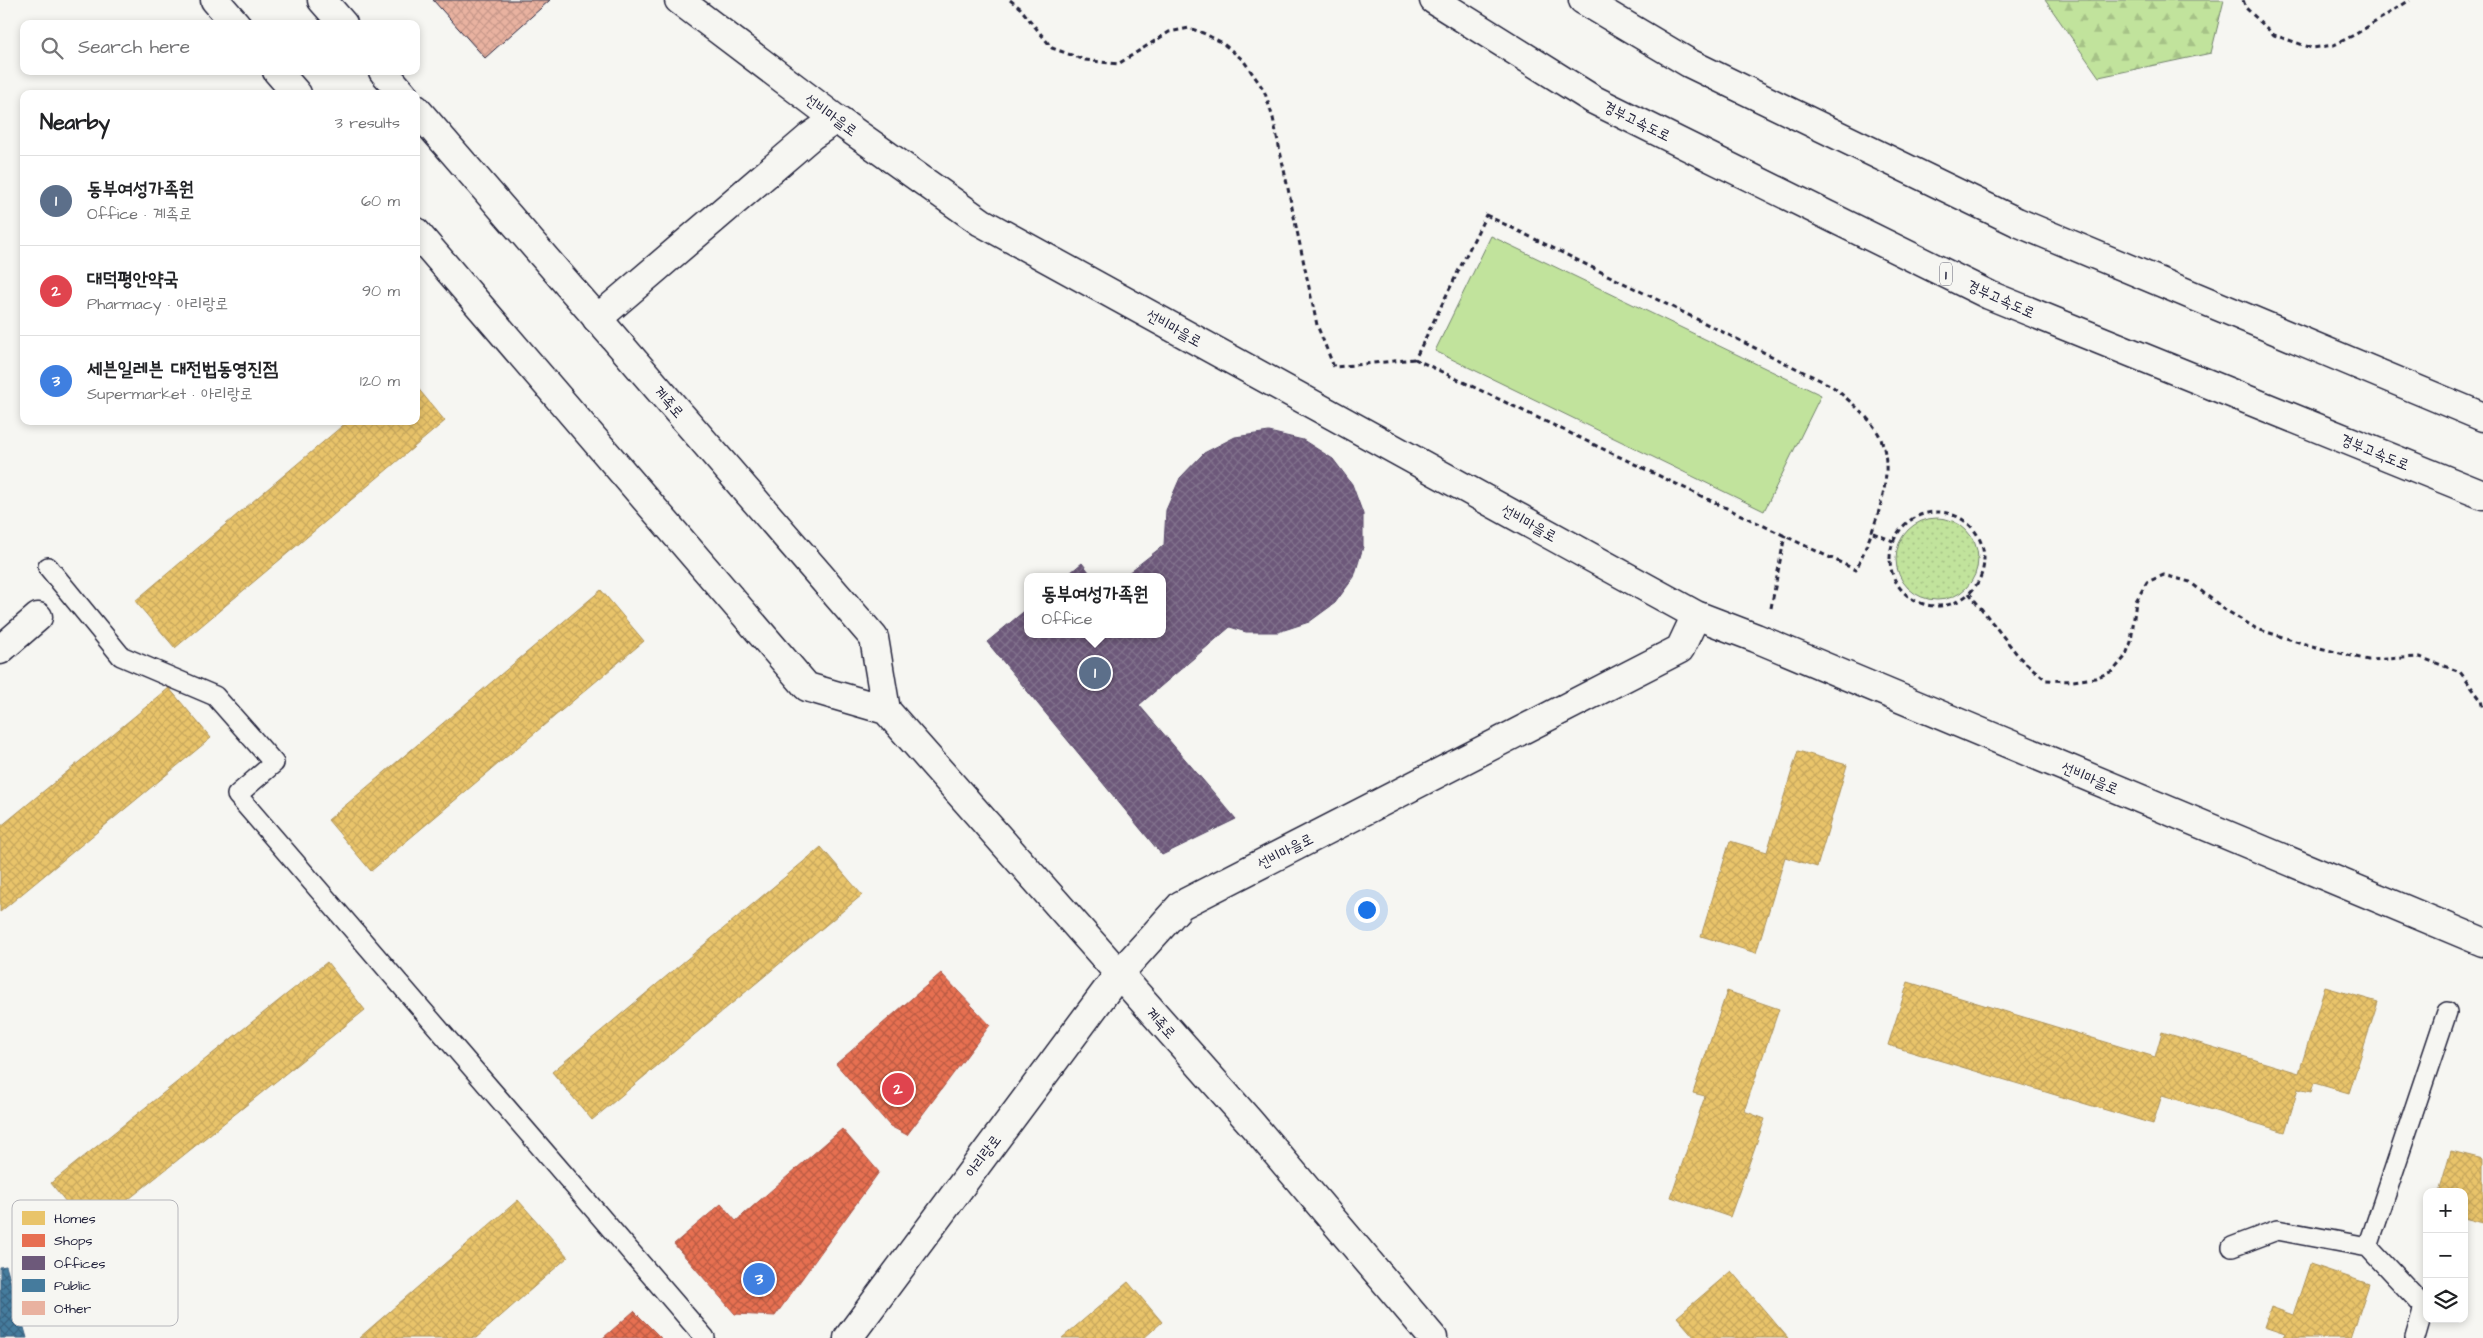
<!DOCTYPE html>
<html lang="en">
<head>
<meta charset="utf-8">
<style>
	body { margin:0; font-family:"Architects Daughter","Poor Story",sans-serif; background:#f2f2f2; color:#202124 }
	.controls { position:absolute; right:15px; bottom:15px; display:grid; overflow:hidden; border-radius:10px; box-shadow:0 2px 8px #0003 }
	.controls button { width:45px; height:45px; display:grid; place-items:center; padding:0; border:0; border-bottom:1px solid #e0e0e0; background:#fff; color:#202124; font:25px sans-serif }
	.you { position:absolute; left:1366px; top:909px; width:18px; height:18px; margin:-12px; border:4px solid #fff; border-radius:50%; background:#1a73e8; box-shadow:0 0 0 8px #1a73e833 }
	.badge { display:grid; place-items:center; width:32px; height:32px; border-radius:50%; background:#22223b; color:#fff; font-size:16px; font-weight:700 }
	.pin { position:absolute; translate:-50% -50%; border:2px solid #fff; box-shadow:0 1px 5px #0006 }
	.popup { position:absolute; left:1024px; top:573px; width:142px; height:65px; box-sizing:border-box; display:grid; place-content:center; border-radius:10px; background:#fff; filter:drop-shadow(0 1px 4px #0005); font-size:16px; white-space:nowrap; color:#757577 }
	.popup b { font-size:19px; color:#202124 }
	.popup::after { content:''; position:absolute; left:50%; top:100%; margin-left:-10px; border:10px solid transparent; border-top-color:#fff }
	.list { margin:0; padding:0; list-style:none }
	h2 { display:flex; justify-content:space-between; align-items:center; height:65px; margin:0; padding:0 20px; font-size:21px }
	h2 small { font-size:16px; font-weight:400; color:#757577 }
	.list li { display:grid; grid-template-columns:32px 1fr auto; gap:15px; align-items:center; box-sizing:border-box; height:90px; padding:0 20px; border-top:1px solid #e0e0e0 }
	.list b { display:block; font-size:19px; white-space:nowrap }
	.list p { margin:0; font-size:16px; white-space:nowrap; color:#757577 }
	.list em { font-size:16px; font-style:normal; color:#757577 }
	.icon { flex:none; width:28px; height:28px; fill:none; stroke:currentColor; stroke-width:2; stroke-linecap:round; stroke-linejoin:round }
	.map { position:relative; flex:none; width:2483px; height:1338px; overflow:hidden }
	.search { position:absolute; background:#fff; box-shadow:0 2px 8px #0003; left:20px; top:20px; width:400px; height:55px; display:flex; align-items:center; gap:12px; box-sizing:border-box; padding:0 18px; border-radius:10px; color:#757577; font-size:19px }
	.panel { position:absolute; background:#fff; box-shadow:0 2px 8px #0003; left:20px; top:90px; width:400px; height:335px; border-radius:10px }
	.map>svg:first-child { display:block }
	.grass { fill:#c1e39c; stroke:#72826c }
	.forest { fill:url(#forest-firs); stroke:#72826c }
	.park { fill:url(#park-dots); stroke:#72826c }
	.homes { fill:url(#homes-cross-hatch); stroke:#ad935c }
	.shops { fill:url(#shops-cross-hatch); stroke:#ac584a }
	.offices { fill:url(#offices-cross-hatch); stroke:#564867 }
	.public { fill:url(#public-cross-hatch); stroke:#3a6080 }
	.building { fill:url(#building-cross-hatch); stroke:#22223b }
	.lines { fill:none; stroke-linecap:round; stroke-linejoin:round }
	.lane-casing { stroke:#22223b; stroke-width:22 }
	.street-casing { stroke:#22223b; stroke-width:31 }
	.secondary-casing { stroke:#22223b; stroke-width:31 }
	.highway-casing { stroke:#22223b; stroke-width:31 }
	.path { stroke:#22223b; stroke-width:3; stroke-dasharray:5 4; stroke-linecap:butt }
	.lane { stroke:#f6f6f2; stroke-width:19 }
	.street { stroke:#f6f6f2; stroke-width:28 }
	.secondary { stroke:#f6f6f2; stroke-width:28 }
	.highway { stroke:#f6f6f2; stroke-width:28 }
	.labels { text-anchor:middle; stroke-width:5; stroke-linejoin:round; paint-order:stroke }
	.shield { fill:#f6f6f2; stroke:#626272; stroke-width:1 }
	.shield-label { font-size:14px; font-weight:bold; fill:#22223b }
	.street-label { font-size:15px; fill:#22223b; stroke:#f6f6f2 }
	.key { fill:#f6f6f2; stroke:#b6b6bb; stroke-width:1 }
	.key-label { font-size:14px; fill:#22223b }
</style>
</head>
<body>
<div class="map">
<svg width="2483" height="1338" viewBox="0 0 2483 1338">
	<defs>
		<pattern id="forest-firs" width="22" height="20" patternUnits="userSpaceOnUse" patternTransform="scale(1.25)"><rect width="22" height="20" fill="#c1e39c"/><path d="M5 1l3.5 6h-7zM16 11l3.5 6h-7z" fill="#a6c287"/></pattern>
		<pattern id="park-dots" width="8" height="8" patternUnits="userSpaceOnUse" patternTransform="scale(1.25)"><rect width="8" height="8" fill="#c1e39c"/><path d="M2 2h.1M6 6h.1" fill="none" stroke="#a6c287" stroke-width="1.8" stroke-linecap="round"/></pattern>
		<pattern id="homes-cross-hatch" width="8" height="8" patternUnits="userSpaceOnUse" patternTransform="scale(1.25)"><rect width="8" height="8" fill="#e9c46a"/><path d="M0 0l8 8M0 8l8-8" fill="none" stroke="#c8a85d"/></pattern>
		<pattern id="shops-cross-hatch" width="8" height="8" patternUnits="userSpaceOnUse" patternTransform="scale(1.25)"><rect width="8" height="8" fill="#e76f51"/><path d="M0 0l8 8M0 8l8-8" fill="none" stroke="#bb5b44"/></pattern>
		<pattern id="offices-cross-hatch" width="8" height="8" patternUnits="userSpaceOnUse" patternTransform="scale(1.25)"><rect width="8" height="8" fill="#6d597a"/><path d="M0 0l8 8M0 8l8-8" fill="none" stroke="#81728c"/></pattern>
		<pattern id="public-cross-hatch" width="8" height="8" patternUnits="userSpaceOnUse" patternTransform="scale(1.25)"><rect width="8" height="8" fill="#457b9d"/><path d="M0 0l8 8M0 8l8-8" fill="none" stroke="#396481"/></pattern>
		<pattern id="building-cross-hatch" width="8" height="8" patternUnits="userSpaceOnUse" patternTransform="scale(1.25)"><rect width="8" height="8" fill="#e9b2a0"/><path d="M0 0l8 8M0 8l8-8" fill="none" stroke="#c8998b"/></pattern>
	</defs>
	<rect width="100%" height="100%" fill="#f6f6f2"/>
	<filter id="ink" filterUnits="userSpaceOnUse"><feTurbulence type="fractalNoise" baseFrequency=".02" numOctaves="2"/><feDisplacementMap in="SourceGraphic" scale="10" xChannelSelector="R" yChannelSelector="G"/><feConvolveMatrix kernelMatrix="1 2 1 2 8 2 1 2 1" color-interpolation-filters="sRGB"/></filter>
	<g filter="url(#ink)">
		<!-- grass -->
		<path class="grass" d="M1491,236L1821,395L1764,511L1435,351Z"/>
		<!-- forest -->
		<path class="forest" d="M2045,0H2224L2211,53L2099,77Z"/>
		<!-- park -->
		<path class="park" d="M1896 559a41 41 0 1 1 82 0a41 41 0 1 1-82 0Z"/>
		<!-- homes -->
		<path class="homes" d="M416,386L445,421L175,648L135,601L348,421H416Z
			M601,590L644,641L371,871L328,820Z
			M169,688L211,738L0,912V827Z
			M1798,751L1847,765L1817,867L1785,857L1756,953L1701,936L1730,841L1767,852Z
			M821,847L862,895L592,1120L552,1072Z
			M327,962L365,1010L89,1231L51,1183Z
			M1908,982L2155,1057L2162,1032L2299,1073L2325,987L2378,1002L2349,1093L2314,1083L2311,1092L2298,1089L2285,1132L2162,1095L2153,1124L1888,1045Z
			M1727,991L1779,1009L1744,1111L1765,1119L1730,1217L1671,1197L1705,1096L1693,1093Z
			M2451,1151L2483,1159V1223L2464,1218V1192H2439Z
			M518,1200L568,1257L476,1338H359Z
			M2310,1264L2369,1284L2351,1338H2283L2285,1334L2264,1327L2271,1307L2293,1315Z
			M1731,1271L1788,1338H1695L1677,1317Z
			M1128,1282L1162,1322L1144,1338H1062Z"/>
		<!-- shops -->
		<path class="shops" d="M941,973L990,1025L907,1135L890,1126L836,1064Z
			M842,1129L879,1172L775,1316L735,1314L674,1244L721,1204L736,1221Z
			M634,1311L661,1338H603Z"/>
		<!-- offices -->
		<path class="offices" d="M1269,432L1303,440L1333,459L1352,484L1363,514V547L1354,577L1335,603L1309,622L1278,632H1246L1230,627L1139,705L1236,819L1162,855L987,642L1028,608V634H1162V577H1123L1164,545L1166,510L1180,478L1204,453L1235,437Z
			M1082,563L1093,577H1065Z"/>
		<!-- public -->
		<path class="public" d="M6,1266L27,1338H0V1267Z"/>
		<!-- building -->
		<path class="building" d="M433,0H550L485,58Z"/>
		<g class="lines">
			<defs>
				<path id="lane" d="M48,567L121,656L215,696L274,763L237,795L705,1338
					M2232,1247L2277,1230L2368,1247
					M2415,1338L2424,1307L2368,1247L2447,1012"/>
				<path id="street" d="M679,0L836,119L981,222L1696,615L1756,638L2483,942
					M597,319L811,136L836,119
					M0,650L38,617
					M1118,975L1181,905L1680,649L1696,615"/>
				<path id="secondary" d="M215,0L236,24
					M322,0L343,24
					M277,71L297,94
					M383,71L403,94
					M416,109L874,638L886,710L1250,1122L1433,1338
					M416,232L807,687L886,710
					M848,1338L1118,975"/>
				<path id="highway" d="M1434,0L1594,100L1989,295L2483,495
					M1583,0L1689,63L2017,222L2483,417"/>
			</defs>
			<!-- lane casing -->
			<use href="#lane" class="lane-casing"/>
			<!-- street casing -->
			<use href="#street" class="street-casing"/>
			<!-- secondary casing -->
			<use href="#secondary" class="secondary-casing"/>
			<!-- highway casing -->
			<use href="#highway" class="highway-casing"/>
			<!-- path -->
			<path class="path" d="M1010,0L1020,8L1052,48L1085,60L1118,64L1169,32L1189,28L1203,33L1221,42L1243,60L1264,90L1273,118L1317,325L1334,367L1415,359
				M2243,0L2246,8L2274,35L2312,48L2334,45L2356,34L2410,0
				M1486,215L1832,386C1848,400 1867,414 1878,433C1900,472 1872,533 1856,570L1415,359Z
				M1890 559a47 47 0 1 1 94 0a47 47 0 1 1-94 0Z
				M1873,533L1893,541
				M1969,593L2020,658L2046,680L2073,681L2095,678L2113,671L2125,657L2131,642L2136,601L2147,582L2164,575L2190,582L2224,609L2257,629L2308,645L2368,660L2420,657L2460,672L2481,700L2483,710
				M1771,608L1785,535"/>
			<!-- lane -->
			<use href="#lane" class="lane"/>
			<!-- street -->
			<use href="#street" class="street"/>
			<!-- secondary -->
			<use href="#secondary" class="secondary"/>
			<!-- highway -->
			<use href="#highway" class="highway"/>
		</g>
	</g>
	<g class="labels">
		<!-- shield labels -->
		<rect class="shield" x="1940" y="262.5" width="12" height="23" rx="4"/>
		<g class="shield-label">
			<text x="1946" y="279">1</text>
		</g>
		<!-- street labels -->
		<g class="street-label">
			<text transform="translate(831 115) rotate(36)" y="5">선비마을로</text>
			<text transform="translate(1637 121) rotate(26)" y="5">경부고속도로</text>
			<text transform="translate(2001 299) rotate(24)" y="5">경부고속도로</text>
			<text transform="translate(1174 328) rotate(29)" y="5">선비마을로</text>
			<text transform="translate(669 402) rotate(49)" y="5">계족로</text>
			<text transform="translate(2375 452) rotate(22)" y="5">경부고속도로</text>
			<text transform="translate(1529 523) rotate(29)" y="5">선비마을로</text>
			<text transform="translate(2090 778) rotate(23)" y="5">선비마을로</text>
			<text transform="translate(1285 851) rotate(-27)" y="5">선비마을로</text>
			<text transform="translate(1161 1023) rotate(48)" y="5">계족로</text>
			<text transform="translate(983 1156) rotate(-53)" y="5">아리랑로</text>
		</g>
	</g>
	<!-- legend -->
	<rect x="12" y="1200" width="166" height="126" rx="8" class="key"/>
	<rect x="22" y="1211" width="23" height="14" fill="#e9c46a"/>
	<rect x="22" y="1234" width="23" height="13" fill="#e76f51"/>
	<rect x="22" y="1256" width="23" height="14" fill="#6d597a"/>
	<rect x="22" y="1279" width="23" height="13" fill="#457b9d"/>
	<rect x="22" y="1301" width="23" height="14" fill="#e9b2a0"/>
	<g class="key-label">
		<text x="54" y="1223">Homes</text>
		<text x="54" y="1245">Shops</text>
		<text x="54" y="1268">Offices</text>
		<text x="54" y="1290">Public</text>
		<text x="54" y="1313">Other</text>
	</g>
</svg>
<div class="controls">
<button>+</button>
<button>−</button>
<button><svg class="icon" aria-label="layers" viewBox="0 0 24 24"><path d="M12 4l9 5-9 5-9-5zM3 14l9 5 9-5"/></svg></button>
</div>
<div class="you"></div>
<div class="pin badge" style="left:1095px;top:673px;background:#5c6f8a">1</div>
<div class="popup"><b>동부여성가족원</b>Office</div>
<div class="pin badge" style="left:898px;top:1089px;background:#e0444e">2</div>
<div class="pin badge" style="left:759px;top:1279px;background:#3f7fe0">3</div>
<div class="search"><svg class="icon" aria-label="search" viewBox="0 0 24 24"><circle cx="10" cy="10" r="6"/><path d="M15 15l6 6"/></svg>Search here</div>
<section class="panel">
<h2>Nearby<small>3 results</small></h2>
<ul class="list">
<li><span class="badge" style="background:#5c6f8a">1</span><div><b>동부여성가족원</b><p>Office · 계족로</p></div><em>60 m</em></li>
<li><span class="badge" style="background:#e0444e">2</span><div><b>대덕평안약국</b><p>Pharmacy · 아리랑로</p></div><em>90 m</em></li>
<li><span class="badge" style="background:#3f7fe0">3</span><div><b>세븐일레븐 대전법동영진점</b><p>Supermarket · 아리랑로</p></div><em>120 m</em></li>
</ul>
</section>
</div>
</body>
</html>
